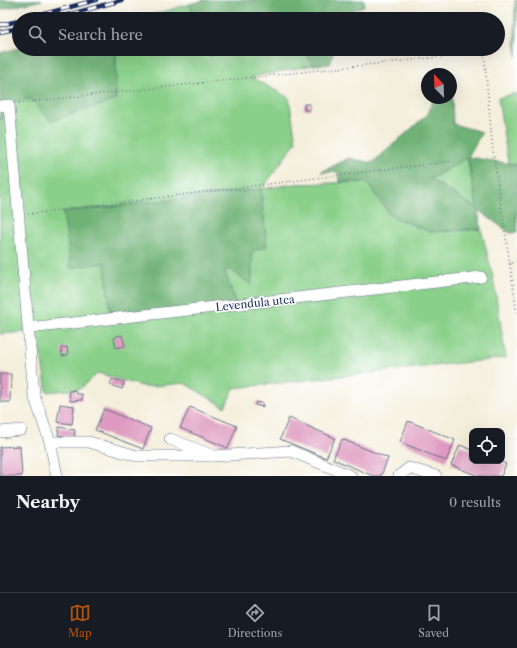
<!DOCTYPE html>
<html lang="en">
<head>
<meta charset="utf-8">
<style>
	body { margin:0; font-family:"Libre Caslon Text",serif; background:#242831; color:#f1f3f6 }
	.controls { position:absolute; right:12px; bottom:12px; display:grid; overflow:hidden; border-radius:8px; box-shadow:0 4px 16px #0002 }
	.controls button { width:36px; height:36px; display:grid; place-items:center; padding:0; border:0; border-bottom:1px solid #363941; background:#171b24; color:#f1f3f6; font:20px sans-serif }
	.compass { position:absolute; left:421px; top:68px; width:36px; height:36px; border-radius:50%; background:#171b24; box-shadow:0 4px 16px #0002; rotate:337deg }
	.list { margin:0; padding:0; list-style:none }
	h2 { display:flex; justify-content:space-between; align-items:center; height:52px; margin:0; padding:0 16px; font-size:17px }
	h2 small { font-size:13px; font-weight:400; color:#9ea1a6 }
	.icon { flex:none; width:22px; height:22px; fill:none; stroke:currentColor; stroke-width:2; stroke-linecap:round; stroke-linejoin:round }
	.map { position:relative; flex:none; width:517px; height:476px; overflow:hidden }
	.search { position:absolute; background:#171b24; box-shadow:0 4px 16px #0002; left:12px; right:12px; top:12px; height:44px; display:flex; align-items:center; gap:10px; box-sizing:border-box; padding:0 14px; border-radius:22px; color:#9ea1a6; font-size:15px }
	.sheet { height:116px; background:#171b24 }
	nav { display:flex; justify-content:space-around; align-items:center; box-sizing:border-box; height:56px; border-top:1px solid #363941; background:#171b24; font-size:11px; color:#9ea1a6 }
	nav a { display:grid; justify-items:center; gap:2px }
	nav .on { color:#b45309 }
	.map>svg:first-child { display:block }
	.green { fill:#8ad08a; stroke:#528074; fill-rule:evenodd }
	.forest { fill:#6fb276; stroke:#45706a; fill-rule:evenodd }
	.building { fill:#de9ac0 }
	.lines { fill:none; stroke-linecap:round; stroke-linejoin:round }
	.minor-casing { stroke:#67728a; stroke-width:12 }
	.path { stroke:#67728a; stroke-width:1.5; stroke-dasharray:1 3; stroke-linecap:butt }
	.minor { stroke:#fff; stroke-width:11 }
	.rail-casing { stroke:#1b2f5e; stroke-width:4.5 }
	.rail { stroke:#fff; stroke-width:3; stroke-dasharray:9; stroke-linecap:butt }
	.labels { text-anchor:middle; stroke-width:3; stroke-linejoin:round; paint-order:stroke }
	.street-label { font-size:11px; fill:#1b2f5e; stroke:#fff }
</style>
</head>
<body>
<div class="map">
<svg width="517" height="476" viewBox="0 0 517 476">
	<rect width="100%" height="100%" fill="#fff"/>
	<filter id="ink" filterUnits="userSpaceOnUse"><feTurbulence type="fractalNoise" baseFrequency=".025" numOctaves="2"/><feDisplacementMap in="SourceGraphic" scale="8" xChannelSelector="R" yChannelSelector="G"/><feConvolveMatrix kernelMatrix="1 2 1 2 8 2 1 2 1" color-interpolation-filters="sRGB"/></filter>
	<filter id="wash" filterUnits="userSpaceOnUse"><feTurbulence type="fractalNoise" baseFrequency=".012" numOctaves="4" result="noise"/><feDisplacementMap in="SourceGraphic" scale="16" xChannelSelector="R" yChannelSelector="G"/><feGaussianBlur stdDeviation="0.9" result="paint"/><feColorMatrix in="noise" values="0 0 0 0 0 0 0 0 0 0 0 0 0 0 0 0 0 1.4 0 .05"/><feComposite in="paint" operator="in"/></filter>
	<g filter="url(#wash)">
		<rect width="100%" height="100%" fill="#f4efdc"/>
		<!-- green -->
		<path class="green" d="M515,0H517V57L515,42Z
			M190,4L195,19H138Z
			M116,49H207L210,56L234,49H304L313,65L251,77L289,98L296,142L262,189L295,184L366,182L391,216L431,232L481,229L493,277L506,358L234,388L225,407L184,383L145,387L98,373L80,389L47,392L37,331L0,334V121L14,101L31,99L115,100ZM261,189L252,251L224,271L237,307L111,322L105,263L64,212Z
			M517,93V165L508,163L498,98Z
			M467,158L478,209L430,179Z"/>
		<!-- forest -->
		<path class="forest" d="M0,0H42L0,10Z
			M204,0H364L365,5L352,11V19H195L190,4Z
			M19,48L116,49V100L51,121L31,99L14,101L0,121V53Z
			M207,49H234L209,56Z
			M304,49H334L330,64L313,65Z
			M452,95L453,124L482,132L468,157L517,165V232L510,233L478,210L481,229L431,232L391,216L366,182H340L338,172H321L349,158L372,163L428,114L433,101L451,98ZM467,158H468L477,209L430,179Z
			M261,189L267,246L252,252V286L230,269L225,271L237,307L111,322L105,263L71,268L63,212Z"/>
		<g id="blocks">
			<!-- building -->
			<path class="building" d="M304,104H310V110H304Z
				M122,335L125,346L116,348L114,337Z
				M67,347L68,355L62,356L61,348Z
				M0,374H11L10,402H0Z
				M112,379L124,382L122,389L110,385Z
				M75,390L76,394H82V400L70,401L69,391Z
				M256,402L262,403L263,407L255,405Z
				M60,404L74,406L72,424L57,422Z
				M190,407L237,426L228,448L180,428Z
				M104,409L151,428L143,449L95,430Z
				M289,418L335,438L326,458L280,439Z
				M408,421L455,440L446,461L400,442Z
				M59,427L75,430L74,438L58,435Z
				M342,439L388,458L381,476H373L333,459Z
				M460,445L472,450V461H500L506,464L501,476H478L451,465Z
				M20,446L22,476H0V447Z"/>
		</g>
	</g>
	<g filter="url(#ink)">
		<use href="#blocks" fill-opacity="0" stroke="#67728a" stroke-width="1"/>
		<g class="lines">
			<defs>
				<path id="minor" d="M0,106L9,105L34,395L50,442L57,476
					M29,328L481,277
					M0,432L21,430
					M170,439L214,456L291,451L351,476
					M50,442H89L137,456H207
					M399,476L409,468L436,476"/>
			</defs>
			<!-- minor casing -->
			<use href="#minor" class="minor-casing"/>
			<!-- path -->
			<path class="path" d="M19,103L484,52L493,152L510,264L517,261
				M28,214L453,161
				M510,264L517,313"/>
			<!-- minor -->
			<use href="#minor" class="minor"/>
			<defs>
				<path id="rail" d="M26,19L96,0
					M53,19L122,0
					M0,25L19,21
					M0,32L19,28"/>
			</defs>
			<!-- rail casing -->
			<use href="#rail" class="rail-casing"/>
			<!-- rail -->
			<use href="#rail" class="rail"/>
		</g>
	</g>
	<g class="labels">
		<!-- street labels -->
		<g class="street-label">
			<text transform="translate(255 303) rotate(-6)" y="4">Levendula utca</text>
		</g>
	</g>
</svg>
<div class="controls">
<button><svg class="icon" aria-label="locate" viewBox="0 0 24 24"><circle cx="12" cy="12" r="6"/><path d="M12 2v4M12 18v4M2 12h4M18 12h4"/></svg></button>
</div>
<svg class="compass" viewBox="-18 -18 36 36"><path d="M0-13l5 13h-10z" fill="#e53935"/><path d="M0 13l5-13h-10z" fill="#9ea1a6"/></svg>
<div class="search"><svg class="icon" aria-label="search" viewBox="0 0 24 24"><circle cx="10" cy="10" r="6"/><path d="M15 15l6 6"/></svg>Search here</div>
</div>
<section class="sheet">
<h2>Nearby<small>0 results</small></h2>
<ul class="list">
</ul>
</section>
<nav>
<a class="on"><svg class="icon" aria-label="map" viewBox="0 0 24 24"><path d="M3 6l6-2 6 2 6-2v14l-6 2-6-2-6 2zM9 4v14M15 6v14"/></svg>Map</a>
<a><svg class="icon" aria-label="directions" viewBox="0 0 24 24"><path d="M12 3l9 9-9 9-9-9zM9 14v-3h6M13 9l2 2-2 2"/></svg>Directions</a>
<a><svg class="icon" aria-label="saved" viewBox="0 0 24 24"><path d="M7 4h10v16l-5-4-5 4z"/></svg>Saved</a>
</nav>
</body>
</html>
